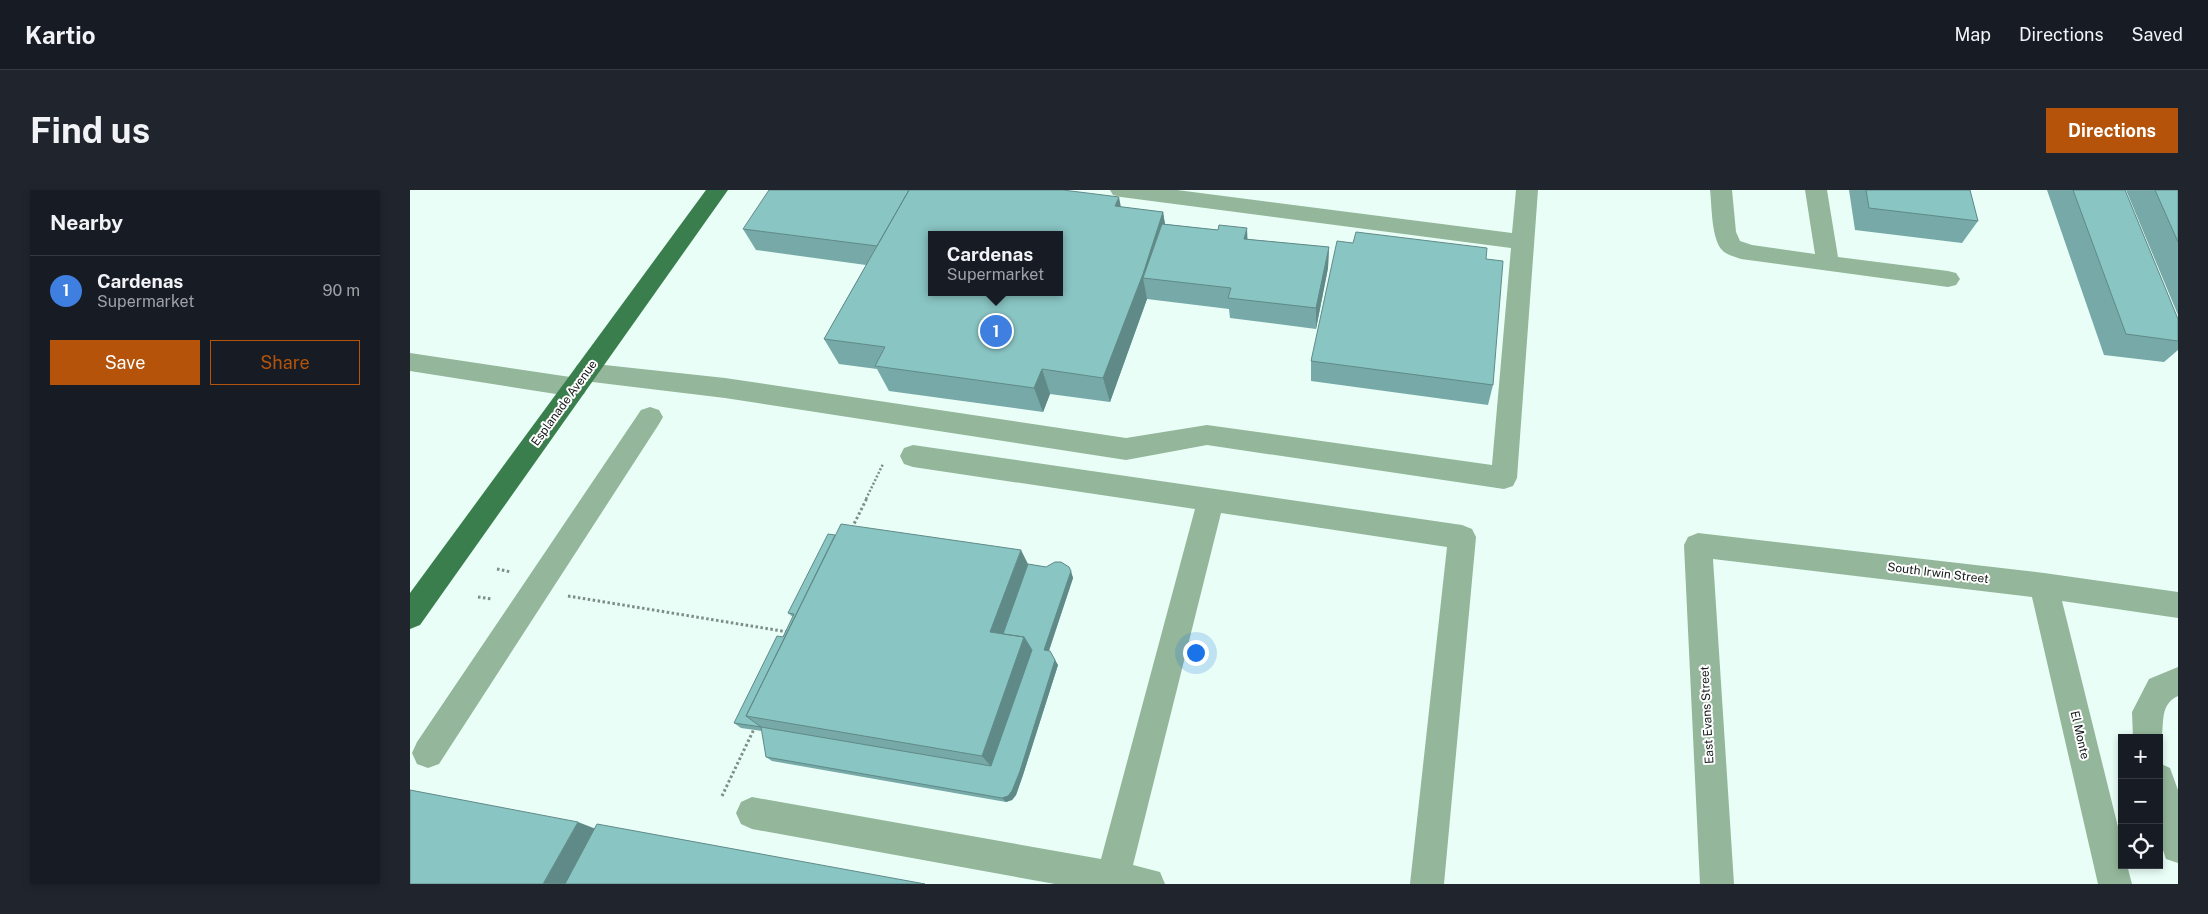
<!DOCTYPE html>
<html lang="en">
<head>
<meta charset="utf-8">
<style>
	body { margin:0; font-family:"Public Sans",sans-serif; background:#20242c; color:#f1f3f6 }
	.controls { position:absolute; right:15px; bottom:15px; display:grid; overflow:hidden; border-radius:0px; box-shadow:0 2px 8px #0003 }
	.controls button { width:45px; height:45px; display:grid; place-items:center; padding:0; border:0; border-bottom:1px solid #363941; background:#171b24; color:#f1f3f6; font:25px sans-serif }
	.you { position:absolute; left:785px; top:462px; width:18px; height:18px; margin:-12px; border:4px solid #fff; border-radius:50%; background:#1a73e8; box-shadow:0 0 0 8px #1a73e833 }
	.badge { display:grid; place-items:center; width:32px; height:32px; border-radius:50%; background:#b45309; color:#fff; font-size:16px; font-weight:700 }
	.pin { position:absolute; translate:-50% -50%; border:2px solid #fff; box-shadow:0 1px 5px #0006 }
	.popup { position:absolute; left:518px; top:41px; width:135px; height:65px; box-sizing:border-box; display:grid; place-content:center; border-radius:0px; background:#171b24; filter:drop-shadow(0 1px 4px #0005); font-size:16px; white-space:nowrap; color:#9ea1a6 }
	.popup b { font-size:19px; color:#f1f3f6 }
	.popup::after { content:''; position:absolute; left:50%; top:100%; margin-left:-10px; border:10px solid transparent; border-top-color:#171b24 }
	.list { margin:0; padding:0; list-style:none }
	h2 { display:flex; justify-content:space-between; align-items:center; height:65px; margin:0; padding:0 20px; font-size:21px }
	h2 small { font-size:16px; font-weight:400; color:#9ea1a6 }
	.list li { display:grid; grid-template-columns:32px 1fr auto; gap:15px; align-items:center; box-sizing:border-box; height:70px; padding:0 20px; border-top:1px solid #363941 }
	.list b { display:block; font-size:19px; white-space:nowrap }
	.list p { margin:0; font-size:16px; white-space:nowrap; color:#9ea1a6 }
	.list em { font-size:16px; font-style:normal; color:#9ea1a6 }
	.actions { display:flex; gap:10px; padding:15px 20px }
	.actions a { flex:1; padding:11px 0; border:1px solid #b45309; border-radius:0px; text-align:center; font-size:18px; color:#b45309 }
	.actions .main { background:#b45309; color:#fff }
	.icon { flex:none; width:28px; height:28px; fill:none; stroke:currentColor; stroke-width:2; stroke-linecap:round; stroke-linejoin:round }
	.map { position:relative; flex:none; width:1768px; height:694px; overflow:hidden; border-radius:0px }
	header { display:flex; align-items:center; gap:30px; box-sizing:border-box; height:70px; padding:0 25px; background:#171b24; border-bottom:1px solid #363941 }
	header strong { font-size:24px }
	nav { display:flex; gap:28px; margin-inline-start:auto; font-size:18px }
	.intro { display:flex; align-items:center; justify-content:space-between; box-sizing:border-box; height:120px; padding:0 30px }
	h1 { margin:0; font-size:35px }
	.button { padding:12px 22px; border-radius:0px; background:#b45309; color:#fff; font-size:18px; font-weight:700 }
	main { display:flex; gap:30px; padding:0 30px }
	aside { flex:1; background:#171b24; border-radius:0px; box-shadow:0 2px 8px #0003 }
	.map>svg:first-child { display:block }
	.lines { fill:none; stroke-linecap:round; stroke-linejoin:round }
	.path-far1 { stroke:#7e8d88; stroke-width:2.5; stroke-dasharray:2 2; stroke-linecap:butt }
	.path { stroke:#7e8d88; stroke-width:3; stroke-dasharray:2.5 2.5; stroke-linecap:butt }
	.minor { fill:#94b69a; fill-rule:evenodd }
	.major { fill:#3a7e4d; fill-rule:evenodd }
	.wall { fill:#76a9a8 }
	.shaded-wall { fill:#608a88 }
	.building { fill:#89c5c3; stroke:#608a88; fill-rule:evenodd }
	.labels { text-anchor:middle; stroke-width:4; stroke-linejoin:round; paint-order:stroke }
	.street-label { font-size:12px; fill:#121917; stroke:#fff }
</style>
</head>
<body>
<header>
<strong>Kartio</strong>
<nav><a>Map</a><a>Directions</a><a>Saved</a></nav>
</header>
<div class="intro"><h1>Find us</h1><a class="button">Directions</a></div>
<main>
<aside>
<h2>Nearby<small></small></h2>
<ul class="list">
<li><span class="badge" style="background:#3f7fe0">1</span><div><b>Cardenas</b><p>Supermarket</p></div><em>90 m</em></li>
</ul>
<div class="actions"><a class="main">Save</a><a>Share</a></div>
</aside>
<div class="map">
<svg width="1768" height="694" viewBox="0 0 1768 694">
	<rect width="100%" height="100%" fill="#e8fef6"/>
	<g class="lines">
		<!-- path-far1 -->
		<path class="path-far1" d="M456,309L473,274"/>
		<!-- path -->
		<path class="path" d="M442,338L457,308
			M87,379L101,382
			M158,406L378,442
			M68,407L82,409
			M312,606L345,537"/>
		<!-- minor -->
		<path class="minor" d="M700,0H767L1102,43L1106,0H1128L1107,288L1103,296L1094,299L797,255L716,270L315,208L174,191L177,197L174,204L165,207L0,181V163L167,188L164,182L167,175L176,173L315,188L716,248L797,235L1082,275L1101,58L711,7L703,5Z
			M1300,0H1322L1326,42L1330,51L1342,55L1405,64L1395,0H1417L1428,67L1538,81L1546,83L1550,89L1546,95L1538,97L1331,69C1326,67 1317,65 1313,61C1301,50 1302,16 1300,0Z
			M240,217L249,220L253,227L249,234L29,574L18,578L7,574L2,563L7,552L231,220Z
			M503,255L1052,335L1062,339L1066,347L1034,694H1000L1037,357L811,323L723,675L750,682L755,694H645L342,639L331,634L326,623L331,612L342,607L691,669L785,319L503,277L494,274L490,266L494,258Z
			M1288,343L1634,383L1768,402V428L1652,411L1712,653V675H1717L1722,694H1688L1622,407L1303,369L1324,694H1290L1274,355L1278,347Z
			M1768,477V506C1746,516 1757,540 1749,558V548H1723L1722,522L1739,489Z
			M1749,573L1760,578L1768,600V673L1756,669L1749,648Z"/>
		<!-- major -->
		<path class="major" d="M296,0H318L10,435L0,439V403Z"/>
	</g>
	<!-- wall -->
	<path class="wall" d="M1439,0H1560L1568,31L1552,53L1445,40Z
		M1637,0H1715L1768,129V160L1754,172L1694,165Z
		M1716,0H1768V125Z
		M711,17L753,22L755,34L808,40L837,38V49L919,57L918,78L906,139L820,128L819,119L737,109L700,212L640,204L633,222L479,201L467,179L429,174L414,149L456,75L346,60L333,39Z
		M1076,69L1083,195L1078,215L901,191V171Z
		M618,374L636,377H659L663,388L639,461L645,470L648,475L613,585L606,605L602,610L596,612L362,571L356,567L352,541L331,538L324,533L373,447L383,427L378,423Z"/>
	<!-- shaded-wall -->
	<path class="shaded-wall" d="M709,7L714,33L705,16Z
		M753,22L757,48L733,88L737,109L700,212L693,188Z
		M837,38L838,60L834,49Z
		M919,57L918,78L906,139V118Z
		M632,179L640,204L633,222L624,198Z
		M611,360L621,380L594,456L580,442Z
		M661,381L663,388L637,466L634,460Z
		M614,447L625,466L585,581L572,566Z
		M645,470L648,475L613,585L606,605L602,610L596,612L592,608Z
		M168,632L186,639L156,694H133Z"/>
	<!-- building -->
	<path class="building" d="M359,0H499L467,56L333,39Z
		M499,0H653L709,7L705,16L753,22L733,84L693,188L632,179L624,198L465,176L475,157L414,149ZM522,45H650V102H522Z
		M1456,0H1560L1568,31L1459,18Z
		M1663,0H1715L1768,129V151L1716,144Z
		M1745,0H1768V52Z
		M752,34L808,40L809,35L837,38L834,49L919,57L906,118L818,108L821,98L733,88Z
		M946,42L1077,58L1076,69L1093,71L1083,195L901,171L927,51L943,53Z
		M431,334L611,360L580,442L614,447L572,566L336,526Z
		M418,344L425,345L336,526L351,537L324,533L367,446L373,447L384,424L378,423Z
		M645,372H651L659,377L661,381L634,460L640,461L645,470L610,581L602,601L598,606L592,608L356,567L351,537L581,576L622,460L614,447L593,444L618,374L636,377Z
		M0,600L168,632L133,694H0Z
		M187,634L515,694H155Z"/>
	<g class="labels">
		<!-- street labels -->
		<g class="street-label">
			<text transform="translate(154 213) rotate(-54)" y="4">Esplanade Avenue</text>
			<text transform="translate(1528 383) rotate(7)" y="4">South Irwin Street</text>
			<text transform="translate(1297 525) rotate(-93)" y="4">East Evans Street</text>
			<text transform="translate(1670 545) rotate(77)" y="4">El Monte</text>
		</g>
	</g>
</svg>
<div class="controls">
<button>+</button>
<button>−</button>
<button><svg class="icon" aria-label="locate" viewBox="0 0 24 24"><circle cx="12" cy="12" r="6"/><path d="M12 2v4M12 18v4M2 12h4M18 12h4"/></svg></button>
</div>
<div class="you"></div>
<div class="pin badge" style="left:586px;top:141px;background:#3f7fe0">1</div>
<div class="popup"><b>Cardenas</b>Supermarket</div>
</div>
</main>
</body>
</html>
